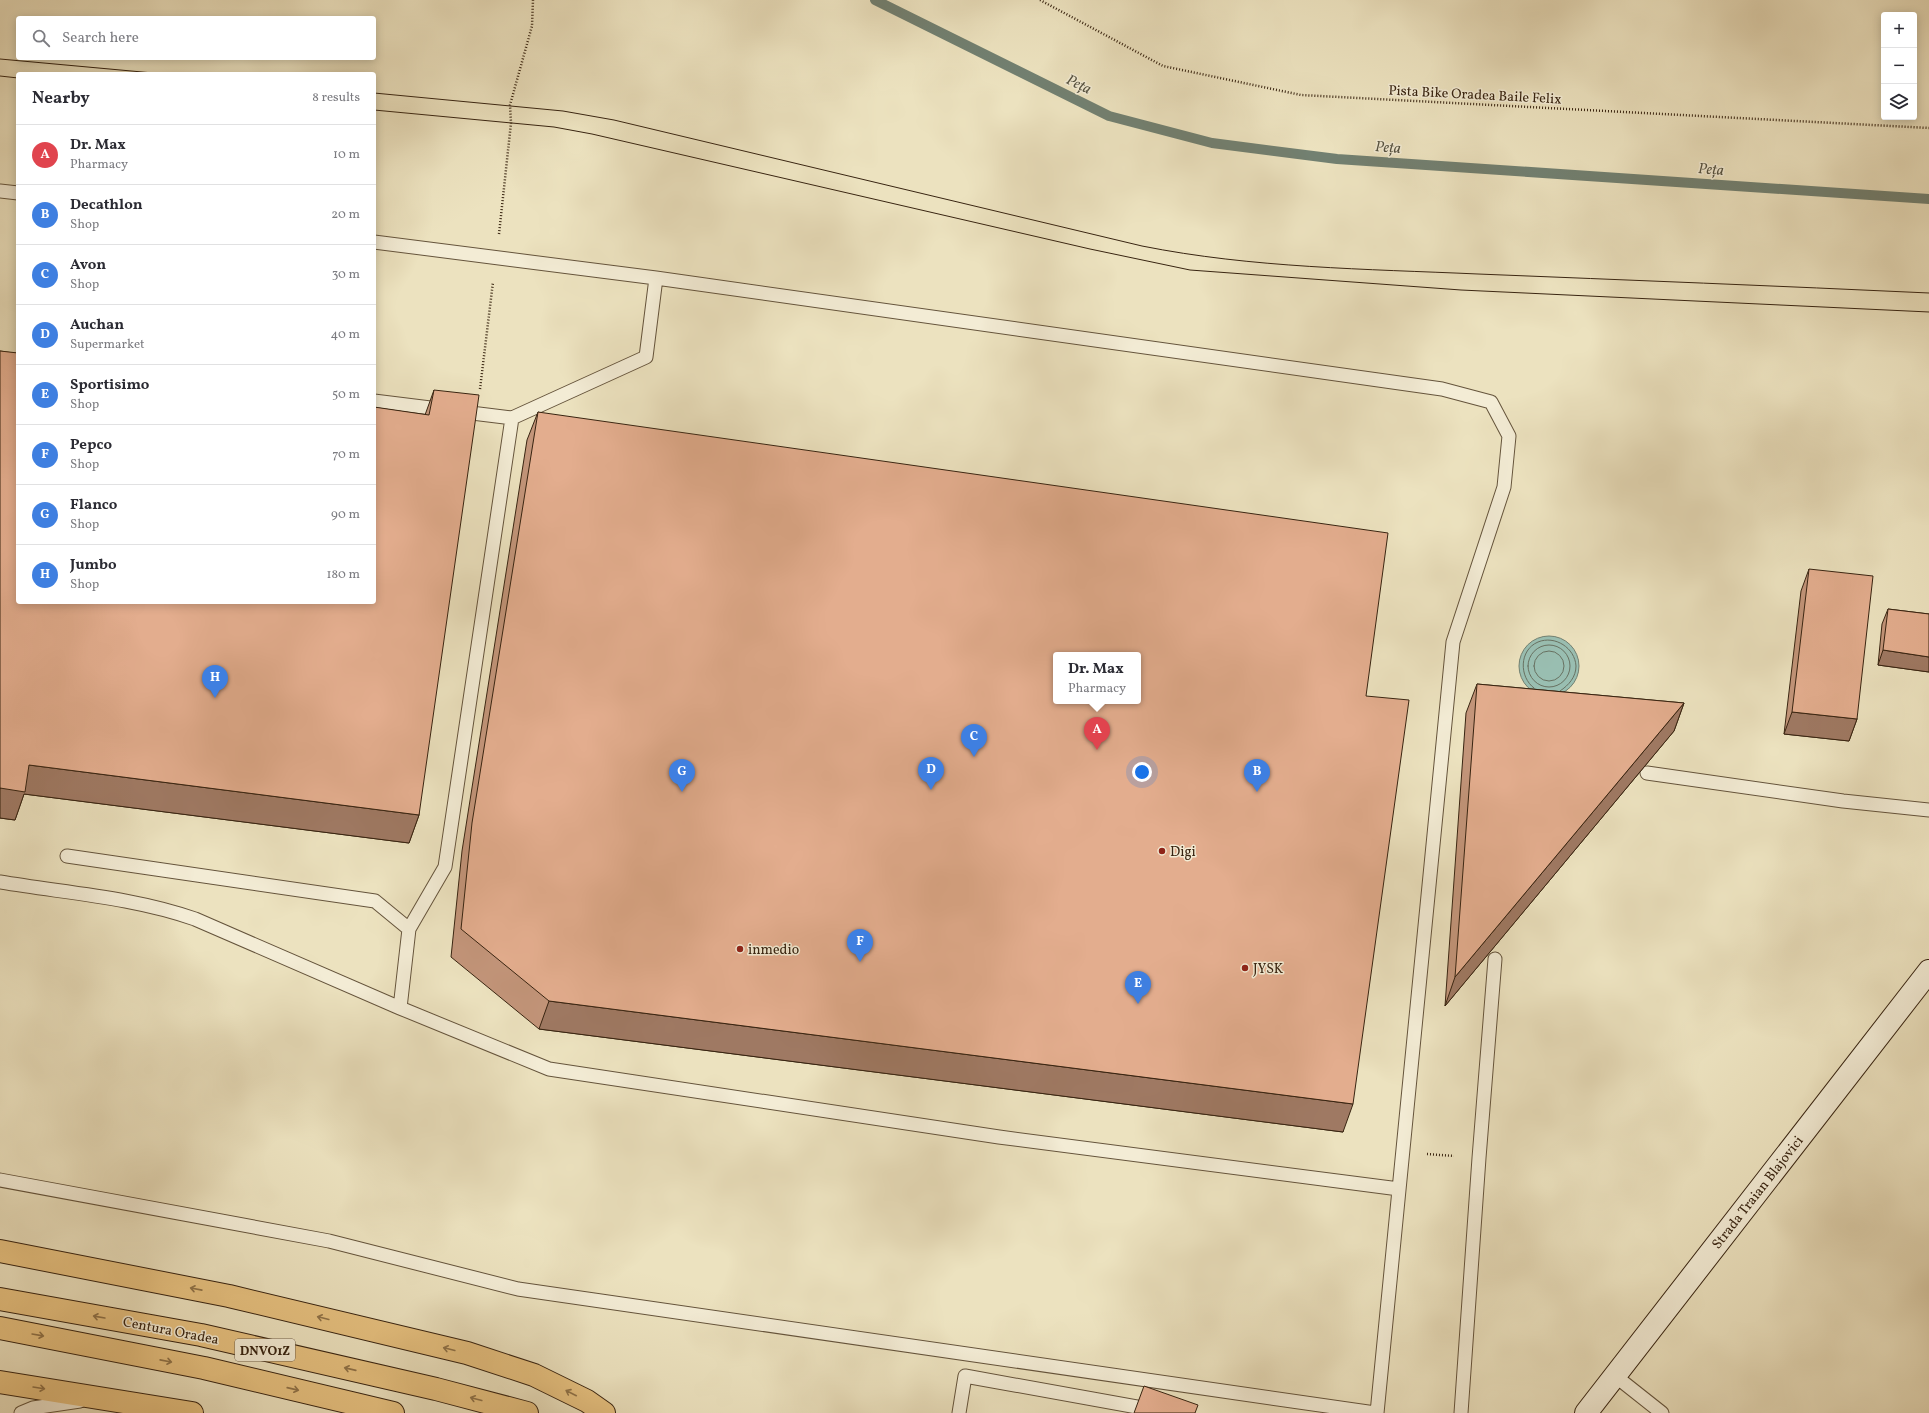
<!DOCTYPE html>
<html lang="en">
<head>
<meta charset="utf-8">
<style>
	body { margin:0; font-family:Vollkorn,serif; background:#f2f2f3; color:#2b2b33 }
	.controls { position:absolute; right:12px; top:12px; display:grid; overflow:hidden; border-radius:4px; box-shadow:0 2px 10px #0003 }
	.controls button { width:36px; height:36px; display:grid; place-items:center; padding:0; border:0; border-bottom:1px solid #e1e1e2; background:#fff; color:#2b2b33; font:20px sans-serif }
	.you { position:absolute; left:1142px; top:772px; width:14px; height:14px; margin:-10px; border:3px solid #fff; border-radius:50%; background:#1a73e8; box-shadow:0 0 0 6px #1a73e833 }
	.badge { display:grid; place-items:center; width:26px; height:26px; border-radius:50%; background:#d93025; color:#fff; font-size:13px; font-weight:700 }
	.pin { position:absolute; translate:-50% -33px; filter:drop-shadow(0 1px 2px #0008) }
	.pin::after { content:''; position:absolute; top:21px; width:14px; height:12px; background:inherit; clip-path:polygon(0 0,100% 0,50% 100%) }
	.popup { position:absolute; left:1053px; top:652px; width:88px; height:52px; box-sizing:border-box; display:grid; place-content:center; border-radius:4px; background:#fff; filter:drop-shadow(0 1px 3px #0005); font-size:13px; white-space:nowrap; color:#7c7c81 }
	.popup b { font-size:15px; color:#2b2b33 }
	.popup::after { content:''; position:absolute; left:50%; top:100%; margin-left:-8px; border:8px solid transparent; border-top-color:#fff }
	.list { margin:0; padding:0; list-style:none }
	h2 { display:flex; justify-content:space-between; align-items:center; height:52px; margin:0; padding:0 16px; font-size:17px }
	h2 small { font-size:13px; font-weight:400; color:#7c7c81 }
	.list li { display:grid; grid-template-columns:26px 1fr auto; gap:12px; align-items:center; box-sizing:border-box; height:60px; padding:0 16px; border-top:1px solid #e1e1e2 }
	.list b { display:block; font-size:15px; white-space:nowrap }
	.list p { margin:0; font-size:13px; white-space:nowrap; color:#7c7c81 }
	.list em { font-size:13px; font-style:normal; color:#7c7c81 }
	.icon { flex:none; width:22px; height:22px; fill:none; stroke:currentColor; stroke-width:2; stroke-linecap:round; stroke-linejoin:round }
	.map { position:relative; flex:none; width:1929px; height:1413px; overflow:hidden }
	.search { position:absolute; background:#fff; box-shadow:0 2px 10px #0003; left:16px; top:16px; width:360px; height:44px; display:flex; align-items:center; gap:10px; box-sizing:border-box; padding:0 14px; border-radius:4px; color:#7c7c81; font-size:15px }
	.panel { position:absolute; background:#fff; box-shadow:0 2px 10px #0003; left:16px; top:72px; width:360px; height:532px; border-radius:4px }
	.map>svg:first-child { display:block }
	.water { fill:#99beb1; stroke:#728071 }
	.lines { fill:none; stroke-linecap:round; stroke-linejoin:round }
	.shore { stroke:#687161; stroke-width:1 }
	.stream { stroke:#728071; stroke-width:10 }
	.lane-casing { stroke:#65543c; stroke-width:15 }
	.secondary-casing { stroke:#382411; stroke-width:24 }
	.highway-casing { stroke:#382411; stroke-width:24 }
	.path { stroke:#382411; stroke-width:2.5; stroke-dasharray:1 2; stroke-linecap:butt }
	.lane { stroke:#f3ecd5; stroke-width:13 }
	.secondary { stroke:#f3ecd5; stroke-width:22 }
	.highway { stroke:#e6c180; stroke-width:22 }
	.tram { stroke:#382411; stroke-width:1 }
	.wall { fill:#c3957a; stroke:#382411 }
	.shaded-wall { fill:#9f7963; stroke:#382411 }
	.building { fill:#e3ad8e; stroke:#382411; fill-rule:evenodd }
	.oneway { stroke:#8f7248 }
	.poi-dot { fill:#8f2418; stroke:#f3ecd5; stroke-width:1.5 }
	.labels { text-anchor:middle; stroke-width:3; stroke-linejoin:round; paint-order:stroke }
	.shield { fill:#f3ecd5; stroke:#70604c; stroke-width:1 }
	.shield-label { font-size:13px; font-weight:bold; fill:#382411 }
	.street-label { font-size:14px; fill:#382411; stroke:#f3ecd5 }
	.poi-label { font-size:14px; fill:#382411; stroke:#f3ecd5; text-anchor:start }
	.water-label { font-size:15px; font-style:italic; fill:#555241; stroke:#f3ecd5 }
</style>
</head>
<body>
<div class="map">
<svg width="1929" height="1413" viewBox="0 0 1929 1413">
	<rect width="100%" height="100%" fill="#ece2bf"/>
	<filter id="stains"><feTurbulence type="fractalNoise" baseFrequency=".005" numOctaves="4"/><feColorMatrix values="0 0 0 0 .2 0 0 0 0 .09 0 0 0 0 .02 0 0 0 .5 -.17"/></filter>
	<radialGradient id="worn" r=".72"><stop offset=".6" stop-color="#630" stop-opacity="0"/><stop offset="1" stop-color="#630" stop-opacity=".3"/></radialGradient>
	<!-- water -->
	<path class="water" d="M1519 666a30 30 0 1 1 60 0a30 30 0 1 1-60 0Z"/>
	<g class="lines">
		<!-- shore -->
		<path class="shore" d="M1528 666a21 21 0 1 1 42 0a21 21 0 1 1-42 0Z
			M1534 666a15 15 0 1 1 30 0a15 15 0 1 1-30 0Z
			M1534,688C1519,677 1519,650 1538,642C1555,635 1575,648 1576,666C1576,677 1569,685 1560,691"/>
		<!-- stream -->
		<path class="stream" d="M875,0L1109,116L1212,143L1337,159L1929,199"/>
		<defs>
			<path id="lane" d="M0,191L18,193
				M374,242L656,278L1442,389L1491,402L1509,436L1504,487L1453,642L1377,1413
				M374,401L512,418L646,357L656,278
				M1647,773L1843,801L1929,810
				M67,856L375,901L409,929L400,1008
				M0,882C65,893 132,897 195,919L400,1008L549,1069L999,1137L1399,1189
				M409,929L445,867L512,418
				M0,1180L329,1241L518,1289L1375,1413
				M1614,1375L1662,1413
				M21,1413L33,1408L80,1401
				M959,1413L965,1376L1170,1413
				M1461,1413L1479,1158L1495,959"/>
			<path id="secondary" d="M1586,1413L1929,971"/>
			<path id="highway" d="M0,1251L229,1296L467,1353L534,1375L587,1401L604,1413
				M0,1299L201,1335L436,1389L527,1413
				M0,1328L204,1368L393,1413
				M0,1382L192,1413"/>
		</defs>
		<!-- lane casing -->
		<use href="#lane" class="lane-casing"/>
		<!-- secondary casing -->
		<use href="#secondary" class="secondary-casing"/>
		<!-- highway casing -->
		<use href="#highway" class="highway-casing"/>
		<!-- path -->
		<path class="path" d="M1040,0L1163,66L1301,95L1929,128
			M499,234L511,123L510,105L532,26L533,0
			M480,389L493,282
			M1427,1154L1454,1156"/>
		<!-- lane -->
		<use href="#lane" class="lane"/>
		<!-- secondary -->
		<use href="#secondary" class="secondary"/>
		<!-- highway -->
		<use href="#highway" class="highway"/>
		<!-- tram -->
		<path class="tram" d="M0,59L164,74
			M0,76L18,78
			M374,93L563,111L614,120L1142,246C1252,268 1366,269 1478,274C1628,280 1779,286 1929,293
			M374,110L554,127L592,134L1090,249L1190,270L1461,290L1929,312"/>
	</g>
	<!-- wall -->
	<path class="wall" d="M0,351L425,415L434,390L419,815L409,843L24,794L15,820L0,818Z
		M538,412L1366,696L1343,1132L539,1029L451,957L462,851L527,440Z
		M1809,569L1857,719L1849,741L1784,734L1801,591Z
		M1888,609L1929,614V672L1878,665L1882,624Z
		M1477,684L1684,703L1674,731L1445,1006L1466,713Z"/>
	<!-- shaded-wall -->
	<path class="shaded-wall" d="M1883,650L1929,657V672L1878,665Z
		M1684,703L1674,731L1445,1006L1455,977Z
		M1792,712L1857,719L1849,741L1784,734Z
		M29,765L419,815L409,843L24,794L15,820L0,818V789Z
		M549,1001L1353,1104L1343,1132L539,1029Z"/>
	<!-- building -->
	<path class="building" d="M0,351L18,353V602H374V407L429,415L434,390L479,395L419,815L29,765L25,792L0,788Z
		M538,412L1388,533L1366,696L1409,700L1353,1104L549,1001L461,929L472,823ZM1056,655H1138V701H1056Z
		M1809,569L1873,576L1857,719L1792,712Z
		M1888,609L1929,614V657L1883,650Z
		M1477,684L1684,703L1455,977Z
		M1144,1386L1198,1405L1195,1413H1134Z"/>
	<!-- one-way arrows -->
	<defs><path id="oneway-shaft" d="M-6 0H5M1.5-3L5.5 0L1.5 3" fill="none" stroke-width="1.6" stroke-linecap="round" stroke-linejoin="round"/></defs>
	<g class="oneway">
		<use href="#oneway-shaft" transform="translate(196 1289) rotate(-169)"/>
		<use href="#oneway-shaft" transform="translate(99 1317) rotate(-170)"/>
		<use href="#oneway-shaft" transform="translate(323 1318) rotate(-166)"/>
		<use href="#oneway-shaft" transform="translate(38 1335) rotate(10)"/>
		<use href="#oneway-shaft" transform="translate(449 1349) rotate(-166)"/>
		<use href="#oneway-shaft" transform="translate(166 1361) rotate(11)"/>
		<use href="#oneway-shaft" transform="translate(350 1369) rotate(-167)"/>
		<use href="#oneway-shaft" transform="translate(39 1388) rotate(9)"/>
		<use href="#oneway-shaft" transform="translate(293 1389) rotate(13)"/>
		<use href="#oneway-shaft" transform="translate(571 1393) rotate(-153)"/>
		<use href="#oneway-shaft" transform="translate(476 1399) rotate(-165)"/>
	</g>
	<!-- markers -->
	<g class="poi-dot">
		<circle cx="1162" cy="851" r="4"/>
		<circle cx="740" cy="949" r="4"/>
		<circle cx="1245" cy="968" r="4"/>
	</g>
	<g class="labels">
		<!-- shield labels -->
		<rect class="shield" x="235" y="1339" width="60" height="22" rx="3"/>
		<g class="shield-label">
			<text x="265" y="1355">DNVO1Z</text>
		</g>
		<!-- street labels -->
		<g class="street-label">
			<text transform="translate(1475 94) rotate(3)" y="5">Pista Bike Oradea Baile Felix</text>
			<text transform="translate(1757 1192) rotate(-52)" y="5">Strada Traian Blajovici</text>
			<text transform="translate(171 1330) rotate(11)" y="5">Centura Oradea</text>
		</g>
		<!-- poi labels -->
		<g class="poi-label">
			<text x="1170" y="856">Digi</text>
			<text x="748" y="954">inmedio</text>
			<text x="1253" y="973">JYSK</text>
		</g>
		<!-- water labels -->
		<g class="water-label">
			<text transform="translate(1079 84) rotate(26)" y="5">Peța</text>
			<text transform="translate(1388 147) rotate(4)" y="5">Peța</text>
			<text transform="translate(1711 169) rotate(4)" y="5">Peța</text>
		</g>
	</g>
	<rect width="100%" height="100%" filter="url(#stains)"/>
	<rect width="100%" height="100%" fill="url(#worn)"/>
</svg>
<div class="controls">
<button>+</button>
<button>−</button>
<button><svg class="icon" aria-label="layers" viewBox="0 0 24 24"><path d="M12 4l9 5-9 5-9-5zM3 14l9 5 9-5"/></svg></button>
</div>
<div class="you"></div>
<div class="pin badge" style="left:1097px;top:750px;background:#e0444e">A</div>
<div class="popup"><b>Dr. Max</b>Pharmacy</div>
<div class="pin badge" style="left:1257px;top:792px;background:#3f7fe0">B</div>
<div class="pin badge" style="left:974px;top:757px;background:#3f7fe0">C</div>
<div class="pin badge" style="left:931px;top:790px;background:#3f7fe0">D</div>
<div class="pin badge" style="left:1138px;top:1004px;background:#3f7fe0">E</div>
<div class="pin badge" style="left:860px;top:962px;background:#3f7fe0">F</div>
<div class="pin badge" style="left:682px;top:792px;background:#3f7fe0">G</div>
<div class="pin badge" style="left:215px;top:698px;background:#3f7fe0">H</div>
<div class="search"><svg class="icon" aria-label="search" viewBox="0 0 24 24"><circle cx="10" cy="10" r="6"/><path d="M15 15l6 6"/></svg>Search here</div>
<section class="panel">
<h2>Nearby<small>8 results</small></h2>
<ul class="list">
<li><span class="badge" style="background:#e0444e">A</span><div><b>Dr. Max</b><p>Pharmacy</p></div><em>10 m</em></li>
<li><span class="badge" style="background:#3f7fe0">B</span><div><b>Decathlon</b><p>Shop</p></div><em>20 m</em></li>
<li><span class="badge" style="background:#3f7fe0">C</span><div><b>Avon</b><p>Shop</p></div><em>30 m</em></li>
<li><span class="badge" style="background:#3f7fe0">D</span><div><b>Auchan</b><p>Supermarket</p></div><em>40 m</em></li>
<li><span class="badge" style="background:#3f7fe0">E</span><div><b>Sportisimo</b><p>Shop</p></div><em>50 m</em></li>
<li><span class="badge" style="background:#3f7fe0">F</span><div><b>Pepco</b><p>Shop</p></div><em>70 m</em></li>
<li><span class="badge" style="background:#3f7fe0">G</span><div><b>Flanco</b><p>Shop</p></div><em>90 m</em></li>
<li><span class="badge" style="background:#3f7fe0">H</span><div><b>Jumbo</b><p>Shop</p></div><em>180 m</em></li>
</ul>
</section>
</div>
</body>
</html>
